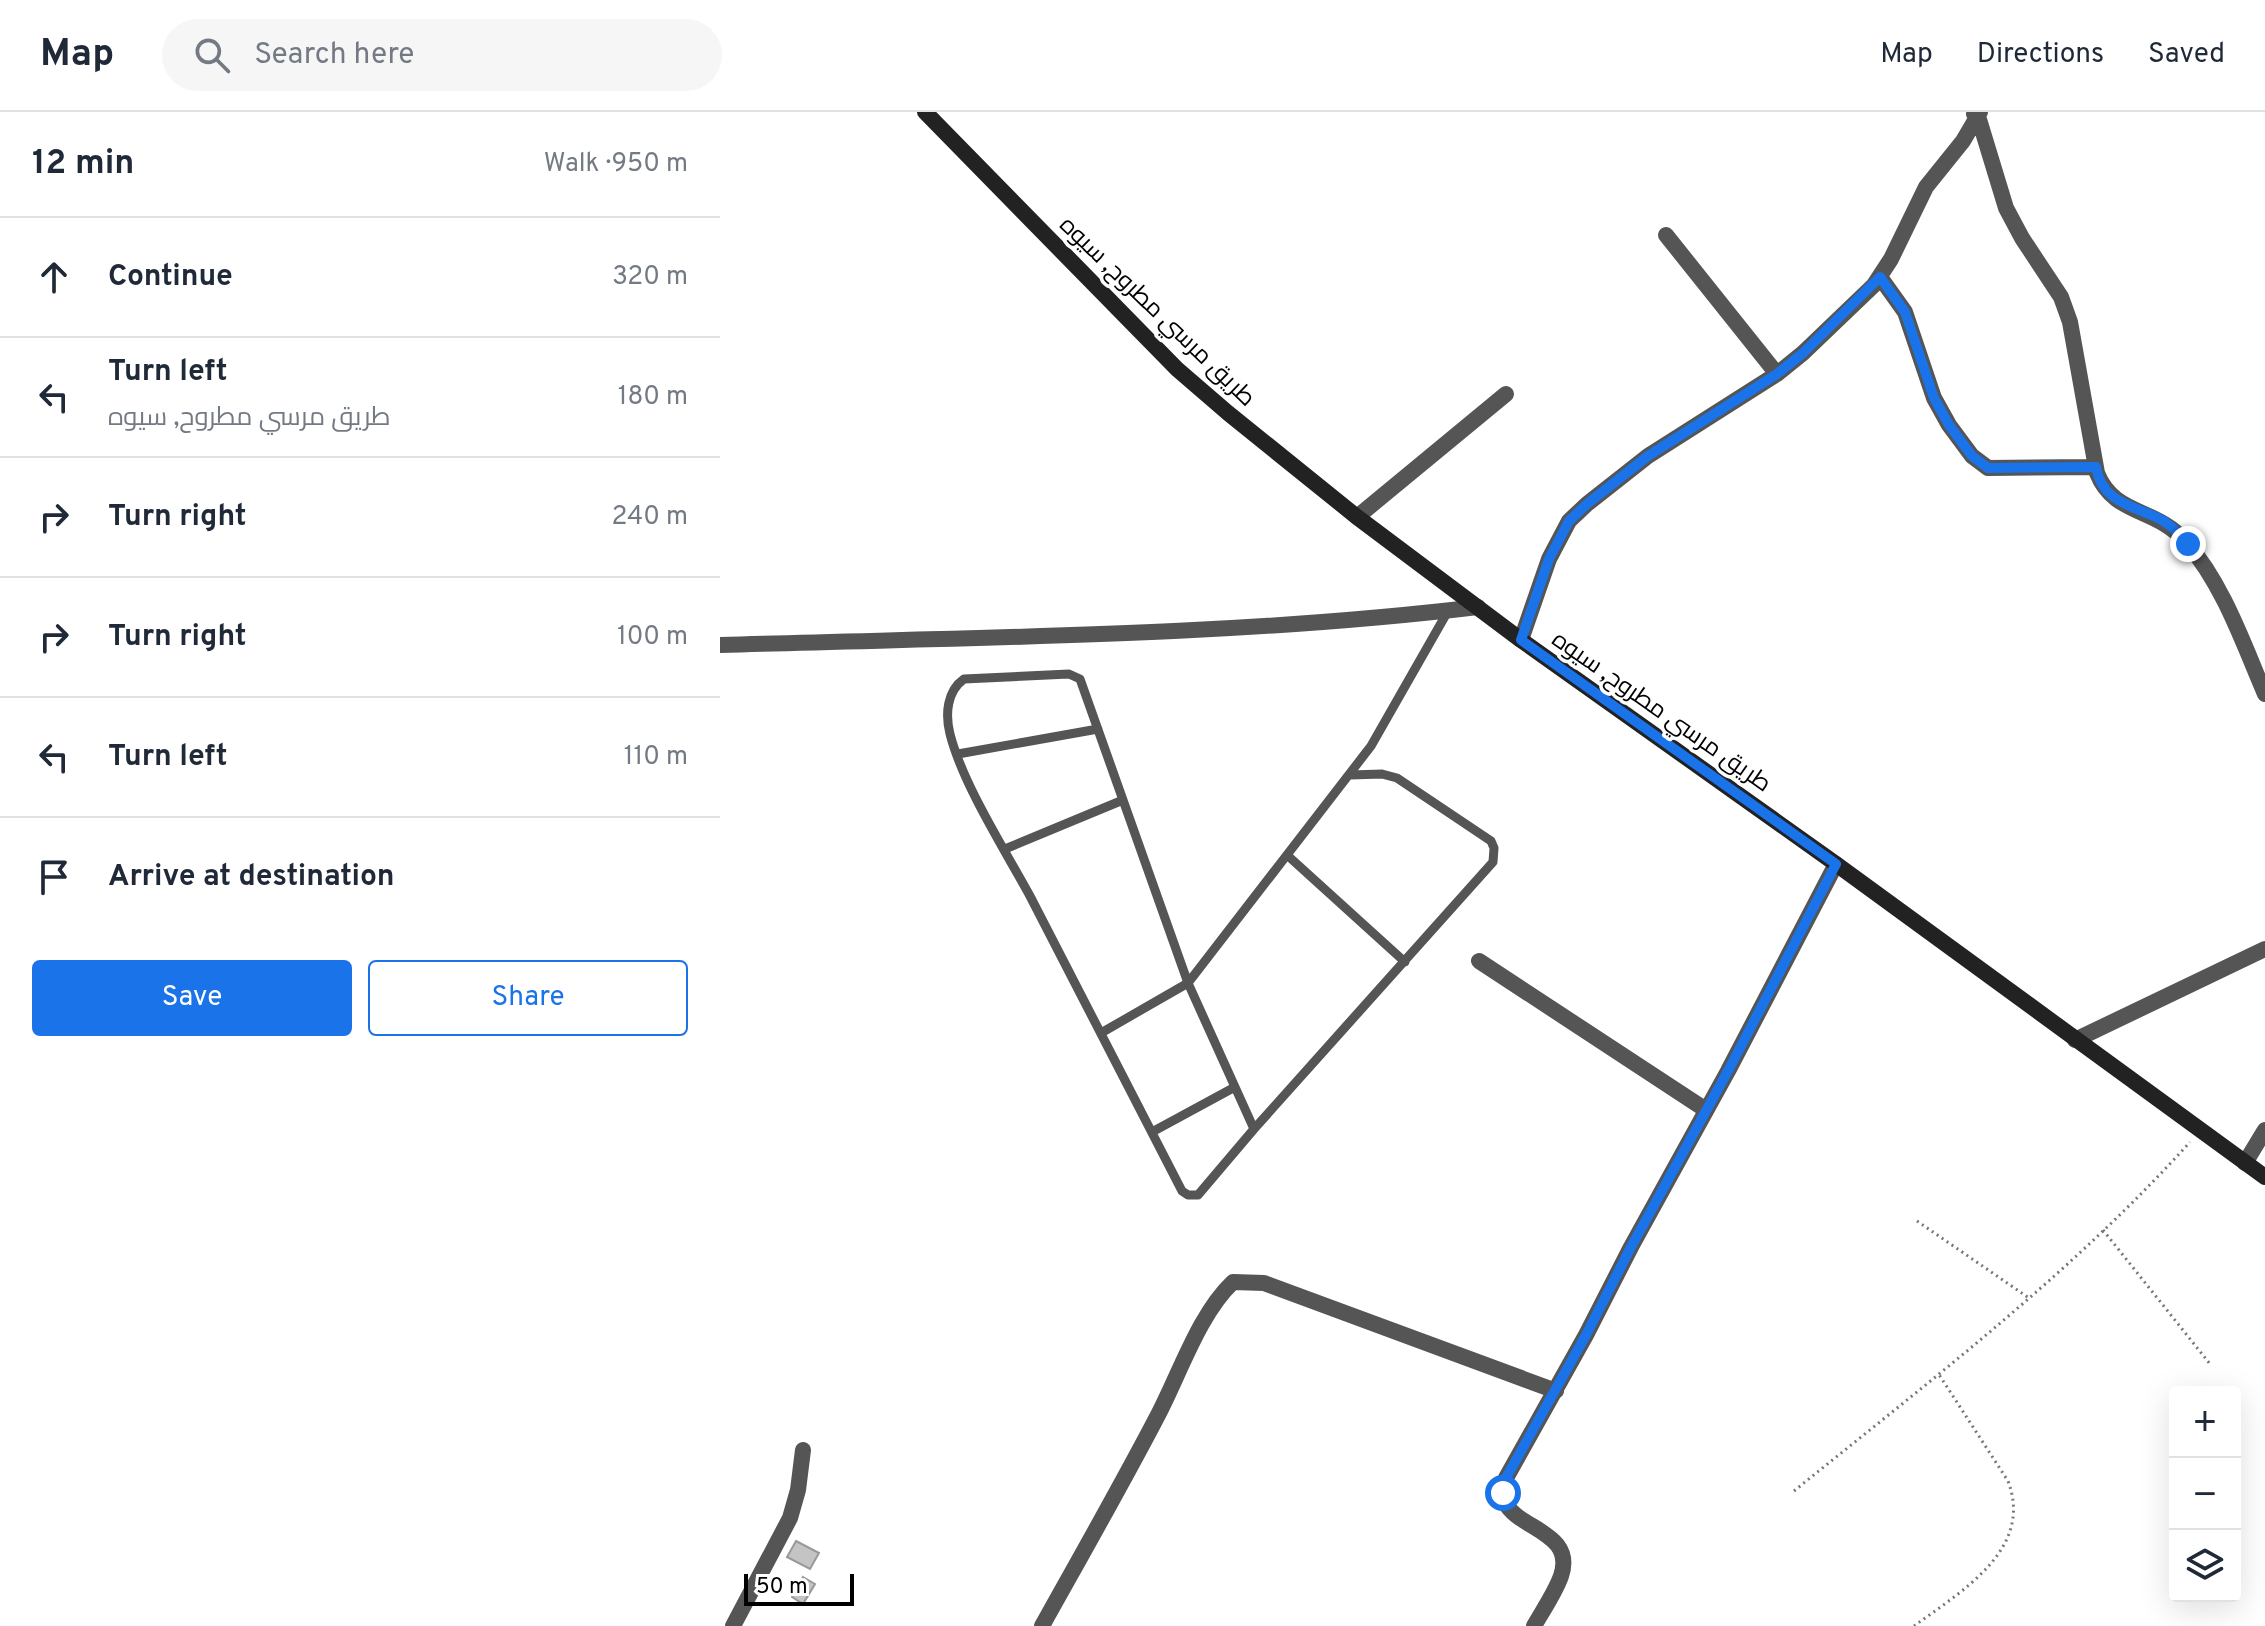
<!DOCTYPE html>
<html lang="en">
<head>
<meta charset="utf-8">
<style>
	body { margin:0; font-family:Overpass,Cairo,sans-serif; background:#f6f6f7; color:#1f2937 }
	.controls { position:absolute; right:24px; bottom:24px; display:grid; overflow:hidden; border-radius:8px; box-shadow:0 8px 32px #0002 }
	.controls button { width:72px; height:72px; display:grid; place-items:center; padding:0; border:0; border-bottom:2px solid #e0e1e3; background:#fff; color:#1f2937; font:40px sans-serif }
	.scale { position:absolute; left:24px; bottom:20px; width:110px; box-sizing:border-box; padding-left:8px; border:4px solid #000; border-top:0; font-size:22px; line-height:28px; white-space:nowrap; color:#000; -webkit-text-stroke:6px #fff; paint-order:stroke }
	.stop { position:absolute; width:24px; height:24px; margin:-18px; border:6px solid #1a73e8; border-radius:50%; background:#fff }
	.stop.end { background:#1a73e8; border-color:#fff; box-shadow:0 2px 8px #0008 }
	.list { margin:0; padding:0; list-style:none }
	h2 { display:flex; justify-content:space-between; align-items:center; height:104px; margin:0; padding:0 32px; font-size:34px }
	h2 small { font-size:26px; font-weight:400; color:#747a83 }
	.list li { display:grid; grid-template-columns:52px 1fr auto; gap:24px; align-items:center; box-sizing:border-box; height:120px; padding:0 32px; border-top:2px solid #e0e1e3 }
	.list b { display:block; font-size:30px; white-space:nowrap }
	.list p { margin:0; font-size:26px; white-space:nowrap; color:#747a83 }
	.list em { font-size:26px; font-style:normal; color:#747a83 }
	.actions { display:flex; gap:16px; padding:24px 32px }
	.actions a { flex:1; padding:18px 0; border:2px solid #1a73e8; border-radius:8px; text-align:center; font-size:28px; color:#1a73e8 }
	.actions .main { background:#1a73e8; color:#fff }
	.icon { flex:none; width:44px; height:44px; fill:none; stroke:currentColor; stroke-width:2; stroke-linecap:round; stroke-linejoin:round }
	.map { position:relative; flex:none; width:1545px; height:1514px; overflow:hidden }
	header { display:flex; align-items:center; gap:48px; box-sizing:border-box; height:112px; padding:0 40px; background:#fff; border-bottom:2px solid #e0e1e3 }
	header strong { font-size:38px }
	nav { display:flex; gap:44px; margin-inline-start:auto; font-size:28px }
	.search { width:560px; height:72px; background:#f6f6f7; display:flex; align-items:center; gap:20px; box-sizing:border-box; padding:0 28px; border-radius:44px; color:#747a83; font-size:30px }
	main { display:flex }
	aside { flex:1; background:#fff }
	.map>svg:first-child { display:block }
	.building { fill:#c4c4c4; stroke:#999; stroke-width:2 }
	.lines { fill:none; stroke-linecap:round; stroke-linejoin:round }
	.path { stroke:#777; stroke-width:3; stroke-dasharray:2 4; stroke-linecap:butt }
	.lane { stroke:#555; stroke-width:9 }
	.street { stroke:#555; stroke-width:16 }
	.secondary { stroke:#222; stroke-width:16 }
	.route { stroke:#1a73e8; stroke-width:10 }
	.labels { text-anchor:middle; stroke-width:7; stroke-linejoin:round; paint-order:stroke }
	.street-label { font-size:24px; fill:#000; stroke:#fff }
</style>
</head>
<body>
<header>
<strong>Map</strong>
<div class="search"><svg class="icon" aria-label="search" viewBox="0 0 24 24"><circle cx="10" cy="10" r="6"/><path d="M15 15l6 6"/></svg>Search here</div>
<nav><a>Map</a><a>Directions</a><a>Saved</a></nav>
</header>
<main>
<aside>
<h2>12 min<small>Walk · 950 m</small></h2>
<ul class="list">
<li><svg class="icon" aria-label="ahead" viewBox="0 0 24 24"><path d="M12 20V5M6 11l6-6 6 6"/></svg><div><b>Continue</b></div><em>320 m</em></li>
<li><svg class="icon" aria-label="left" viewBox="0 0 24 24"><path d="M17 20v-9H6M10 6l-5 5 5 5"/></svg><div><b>Turn left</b><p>طريق مرسي مطروح, سيوه</p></div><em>180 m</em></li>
<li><svg class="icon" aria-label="right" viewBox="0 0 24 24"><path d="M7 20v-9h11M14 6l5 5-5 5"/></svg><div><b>Turn right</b></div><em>240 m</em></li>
<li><svg class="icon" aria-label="right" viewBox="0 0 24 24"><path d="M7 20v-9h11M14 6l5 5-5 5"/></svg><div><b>Turn right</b></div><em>100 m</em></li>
<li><svg class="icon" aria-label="left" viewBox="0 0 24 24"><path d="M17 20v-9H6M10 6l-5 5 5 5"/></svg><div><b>Turn left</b></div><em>110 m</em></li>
<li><svg class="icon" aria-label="arrive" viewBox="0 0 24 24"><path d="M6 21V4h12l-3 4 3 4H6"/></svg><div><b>Arrive at destination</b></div></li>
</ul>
<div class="actions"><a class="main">Save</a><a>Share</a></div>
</aside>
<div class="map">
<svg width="1545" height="1514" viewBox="0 0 1545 1514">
	<rect width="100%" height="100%" fill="#fff"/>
	<!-- building -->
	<path class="building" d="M76,1429L99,1441L90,1457L67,1445Z
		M83,1465L95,1472L83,1492L72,1485Z"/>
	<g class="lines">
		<!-- path -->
		<path class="path" d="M1197,1109L1309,1186
			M1383,1118L1490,1252
			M1074,1379C1211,1268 1352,1161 1470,1030
			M1194,1514C1242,1479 1314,1437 1288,1369L1218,1261"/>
		<!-- lane -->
		<path class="lane" d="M238,642L378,617
			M285,737L403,688
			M567,743L685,850
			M381,921L468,871L651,634L728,499
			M534,1017L468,871L360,567L349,562L244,567C227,579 225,602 230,622C243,673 285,738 311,786C362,883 412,981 462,1079L468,1083H478L534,1017L773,750L774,736L771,729L677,666L662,662L630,663
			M432,1020L515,975"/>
		<!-- street -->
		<path class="street" d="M1254,2L1258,4L1286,96L1302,126L1341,185L1350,210L1377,361C1394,404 1436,395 1466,430C1503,472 1523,531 1545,582
			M946,123L1057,262
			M1160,165L1185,200L1214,286L1229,313L1252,344L1268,356L1376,355
			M637,405L786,282
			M801,528L829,447L849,409L867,392L928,344L1057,262L1083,241L1154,173L1171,147L1206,75L1243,29L1260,0
			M0,533C253,525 506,525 758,495
			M759,849L986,998
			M1355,928L1545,837
			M1525,1051L1545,1018
			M13,1514L70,1406L78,1378L83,1338
			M322,1514C361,1444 401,1374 438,1303C460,1261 479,1202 513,1170L544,1171L836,1279
			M814,1514C823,1498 835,1481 841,1464C856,1420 797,1417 785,1390C782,1382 784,1374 786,1366L866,1223L911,1135L1008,959L1116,752"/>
		<!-- secondary -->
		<path class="secondary" d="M205,0L457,257L508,301L637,405L801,528L1116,752L1545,1065"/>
	</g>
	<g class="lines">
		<!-- route -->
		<path class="route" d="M783,1381L786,1366L866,1223L911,1135L1008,959L1116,752L801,528L829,447L849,409L867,392L928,344L1057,262L1083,241L1160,165L1185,200L1214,286L1229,313L1252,344L1268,356L1376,355C1382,390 1411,393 1438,406C1451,412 1459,422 1468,432"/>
	</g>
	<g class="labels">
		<!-- street labels -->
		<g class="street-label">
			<text transform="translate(438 199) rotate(44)" y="8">طريق مرسي مطروح, سيوه</text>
			<text transform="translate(942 599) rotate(35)" y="8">طريق مرسي مطروح, سيوه</text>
		</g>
	</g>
</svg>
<div class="controls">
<button>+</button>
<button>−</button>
<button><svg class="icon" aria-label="layers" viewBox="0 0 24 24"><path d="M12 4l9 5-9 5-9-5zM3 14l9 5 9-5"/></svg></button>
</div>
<div class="scale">50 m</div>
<div class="stop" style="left:783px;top:1381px"></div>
<div class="stop end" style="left:1468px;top:432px"></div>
</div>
</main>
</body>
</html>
